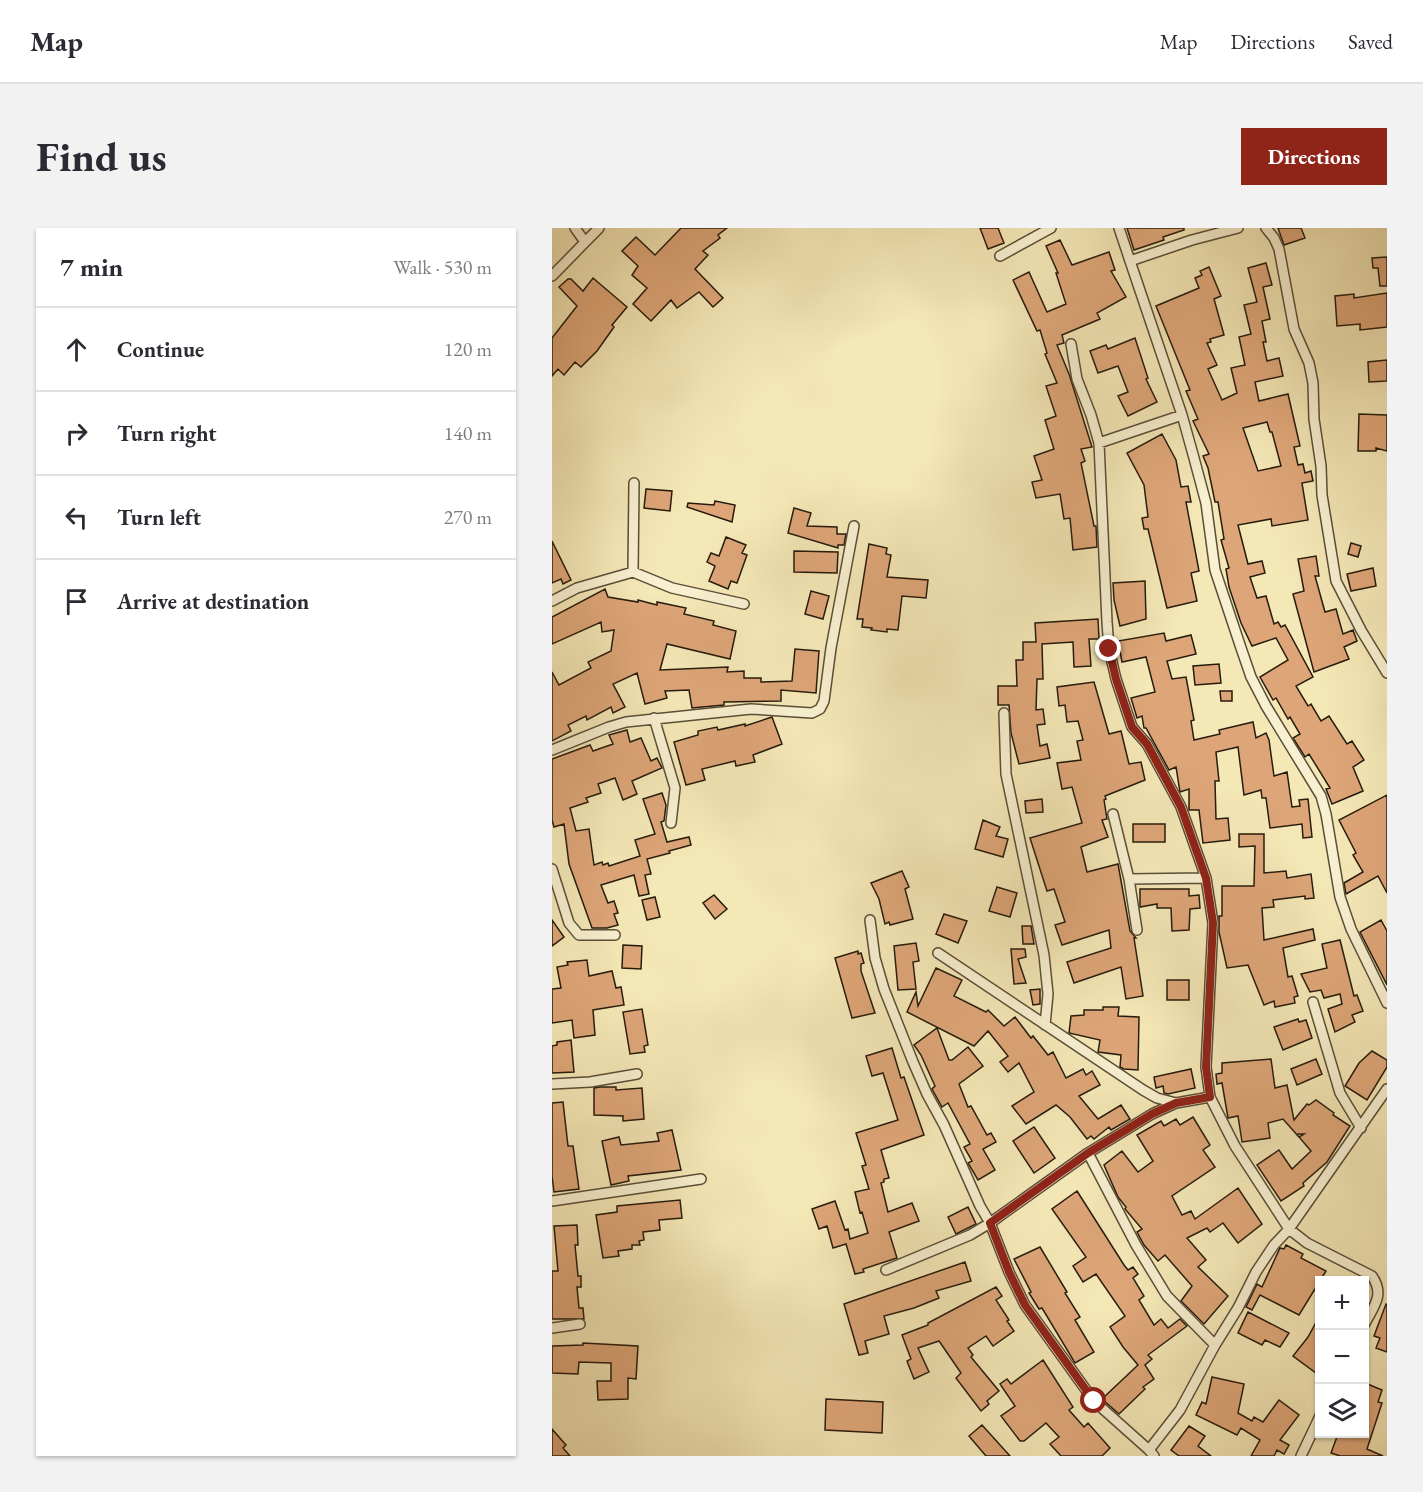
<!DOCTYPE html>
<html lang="en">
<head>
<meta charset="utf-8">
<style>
	body { margin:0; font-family:"EB Garamond",serif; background:#f2f2f3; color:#2b2b33 }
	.controls { position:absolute; right:18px; bottom:18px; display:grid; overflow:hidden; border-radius:0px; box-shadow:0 2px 4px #0004 }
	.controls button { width:54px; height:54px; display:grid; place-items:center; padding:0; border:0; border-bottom:2px solid #e1e1e2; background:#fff; color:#2b2b33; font:30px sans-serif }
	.stop { position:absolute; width:18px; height:18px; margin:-14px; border:4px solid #8f2418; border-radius:50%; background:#fff }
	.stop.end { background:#8f2418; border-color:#fff; box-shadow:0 2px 6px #0008 }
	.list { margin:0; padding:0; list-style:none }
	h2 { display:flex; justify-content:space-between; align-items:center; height:78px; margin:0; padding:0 24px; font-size:26px }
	h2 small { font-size:20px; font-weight:400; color:#7c7c81 }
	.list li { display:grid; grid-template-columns:39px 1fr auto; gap:18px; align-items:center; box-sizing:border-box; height:84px; padding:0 24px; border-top:2px solid #e1e1e2 }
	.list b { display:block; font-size:22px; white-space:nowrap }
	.list em { font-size:20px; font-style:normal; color:#7c7c81 }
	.icon { flex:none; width:33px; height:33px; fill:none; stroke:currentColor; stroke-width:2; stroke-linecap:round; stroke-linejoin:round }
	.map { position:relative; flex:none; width:835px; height:1228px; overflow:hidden; border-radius:0px }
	header { display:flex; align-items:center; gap:36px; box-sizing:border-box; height:84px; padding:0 30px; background:#fff; border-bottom:2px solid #e1e1e2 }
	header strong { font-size:28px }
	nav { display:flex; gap:33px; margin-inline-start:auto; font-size:21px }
	.intro { display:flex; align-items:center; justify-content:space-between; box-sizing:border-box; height:144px; padding:0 36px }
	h1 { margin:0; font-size:42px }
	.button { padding:15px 27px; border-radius:0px; background:#8f2418; color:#fff; font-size:21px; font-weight:700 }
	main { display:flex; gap:36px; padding:0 36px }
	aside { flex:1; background:#fff; border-radius:0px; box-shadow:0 2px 4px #0004 }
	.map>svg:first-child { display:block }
	.building { fill:#dea678; stroke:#261b0d; stroke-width:1.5; fill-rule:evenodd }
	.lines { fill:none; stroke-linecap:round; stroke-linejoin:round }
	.street-casing { stroke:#5a4e38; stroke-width:12 }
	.street { stroke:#f8f0d0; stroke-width:9 }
	.route { stroke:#8f2418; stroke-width:8 }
</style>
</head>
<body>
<header>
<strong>Map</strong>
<nav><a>Map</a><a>Directions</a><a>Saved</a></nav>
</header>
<div class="intro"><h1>Find us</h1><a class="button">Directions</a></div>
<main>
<aside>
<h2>7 min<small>Walk · 530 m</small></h2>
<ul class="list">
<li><svg class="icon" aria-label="ahead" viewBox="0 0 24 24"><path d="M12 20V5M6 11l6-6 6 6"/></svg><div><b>Continue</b></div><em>120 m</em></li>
<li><svg class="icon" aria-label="right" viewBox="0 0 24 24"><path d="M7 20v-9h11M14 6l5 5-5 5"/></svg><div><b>Turn right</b></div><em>140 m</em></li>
<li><svg class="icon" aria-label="left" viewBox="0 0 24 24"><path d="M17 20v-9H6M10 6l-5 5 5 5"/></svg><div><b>Turn left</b></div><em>270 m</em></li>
<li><svg class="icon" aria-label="arrive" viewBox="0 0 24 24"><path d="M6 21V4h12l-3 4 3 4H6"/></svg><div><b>Arrive at destination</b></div></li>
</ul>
</aside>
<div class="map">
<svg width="835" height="1228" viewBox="0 0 835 1228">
	<rect width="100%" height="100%" fill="#f5e8b7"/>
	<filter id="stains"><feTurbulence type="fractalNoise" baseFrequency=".00333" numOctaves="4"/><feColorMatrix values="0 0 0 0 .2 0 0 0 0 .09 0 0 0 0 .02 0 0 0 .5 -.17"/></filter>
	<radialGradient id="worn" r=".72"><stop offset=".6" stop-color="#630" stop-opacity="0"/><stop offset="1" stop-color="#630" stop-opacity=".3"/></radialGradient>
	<!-- building -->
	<path class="building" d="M129,0H175L166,7L168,10L151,23L156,27L143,41L171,70L161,79L147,64L125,80L119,72L99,93L81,76L95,60L80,47L86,38L70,23L84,9L103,27Z
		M428,0H446L452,15L436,21Z
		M575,0H632V2L611,9L612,12L582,22Z
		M726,0H749L753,10L732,17Z
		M508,12L520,37L557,24L563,42L559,43L574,69L545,85L548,91L510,107L512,115L505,117L517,146L540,219L529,221L533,233L529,235L542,298H544L545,319L521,322L518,290L512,291L508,266L484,270L480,254L490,252L482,228L502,221L493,192L504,188L494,158L505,155L493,126L495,125L488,102L485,103L461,52L477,44L495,84L514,76L504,45H506L494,18Z
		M835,29V58H828L826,40H821L820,30Z
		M714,35L720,57L711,59L718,91L710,93L714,114H711L715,133L727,130L731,148L703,154L707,173L736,166L748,218L742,219L746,237L751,236L753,245L759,243L761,253L750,255L756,292L720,298L719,291L686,297L696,336L710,333L713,345L698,349L705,370L714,368L722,396L726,394L729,399L733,397L761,449L744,458L756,478L759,476L769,493L777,488L795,516L800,513L812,532L801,539L811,563L780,576L774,561L778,560L757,526L753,529L741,510L748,506L738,489L736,491L724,470L721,472L708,449L736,432L724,410L700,418L689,395L677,359L674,341L677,340L669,312L672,311L666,274H663L656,240L651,228L657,226L641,193L646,191L634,163L638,162L604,78L647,60L643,50L650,47L648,43L657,39L669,68L662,71L672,107L658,111L659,114L655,115L665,137L656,141L670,172L685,165L679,140L693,137L687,109L699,106L692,77L705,74L696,40ZM715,194L718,204H720L729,238L706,243L691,200Z
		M41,50L75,79L60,97L62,99L45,123L29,139L23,134L12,147L6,141L0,148V110L25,78L7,59L16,51H19L31,63Z
		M835,65V99L808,102V96L785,98L783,68L802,66V70Z
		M583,110L596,150L594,151L605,174L576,188L566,168L576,164L566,138L546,145L538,123L554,117L556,121Z
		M835,132V153L817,154L816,134Z
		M807,186L835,187V223L824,220V223H806Z
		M610,206L624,232L629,259L636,258L639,274H634L647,343L639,345L645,373L615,380L596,301H592L590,290L596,289L592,257L575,225Z
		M94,261L120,263L118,283L92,280Z
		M163,273L183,277L180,294L135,279L136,275L162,277Z
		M242,280L259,285L255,298L285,299V306H294L292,317H286V320L236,305Z
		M174,309L194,317L190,325L195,327L185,355L179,353L176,361L157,353L163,338L155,334L159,325L167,328Z
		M0,313L19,352L11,356L9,351L0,355Z
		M799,315L809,318L806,329L796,326Z
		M317,316L335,320L334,326L339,327L335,349L376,352L374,370L350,368L346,402L335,401V404L319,402L320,400L310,399L311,391H305Z
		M242,323L286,324L285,345L242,344Z
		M764,328L767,348H763L773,384L784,381L791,406L801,402L805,413L792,419L797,431L762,444L741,366L752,363L746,331Z
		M821,340L824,358L799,363L795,346Z
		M593,353L594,391L568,398L562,372L561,355Z
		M53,361L56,369L86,374V372L105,377V374L134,380L132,386L162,393L161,397L184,403L178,431L115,416L108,442L176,439L175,444L192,443V450H209V454L240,453L243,421L267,423L264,465L229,462V473L172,474V477L140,480L137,462L113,463L115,470L93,476L85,445L61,456L73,479L61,485L59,479L35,492L34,488L16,497L19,503L0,513V444L7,457L39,440L36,434L59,423L62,402L50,404L49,394L0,416V389Z
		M259,363L277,368L271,391L253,386Z
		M546,391L547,411H537L539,438L522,439L521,414L490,416L491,451H485L484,482L491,481L493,496L485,497L488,518L495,516L498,530L467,536L459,505L457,477H446V458H465L464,432H471V414H484L483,395Z
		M612,405L614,413L639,407L644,426L615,433L620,451L634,449L642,492L639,493L642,512L668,506L667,502L701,494L704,510L714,505L717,512L722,548L735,544L740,579L748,578L747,572L756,571L760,609L751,610L750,596L718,600L714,570H710L709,562L692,567L686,519L664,524L667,553H663L664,591L676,590L678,612L651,615L647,582H637V561L628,564L624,539L617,542L594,500H592L590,488L585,490L579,470L603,464L594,429L570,434L566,413Z
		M667,436L669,455L643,457L641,438Z
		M542,454L557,506L569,503L577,536L589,534L593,552L553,568L554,571L552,572L555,591L550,592L556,609L529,619L535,644L566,636L578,703L584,710H582L591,768L574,771L569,739L522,755L515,734L559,720L557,702L510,717L503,697L513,694L502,661L495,663L478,610L530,595L520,559L510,561L505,535L529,532L525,513L531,512L526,493L515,494L513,477L507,478L505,459Z
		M668,463H680V473H669Z
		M220,489L230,516L201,527L203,534L184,538L183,533L150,541L153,552L134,557L122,514L146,507V503L165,499L166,502L193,496V498Z
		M75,502L78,514L89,510L99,533L105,530L110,540L80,553L85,566L71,572L63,550L46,556L49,565L34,570L36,574L18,580L24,603L37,601L42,637L50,634L51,637L56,635L57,638L88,628L83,612L103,606L91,571L110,565L114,577L112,593L109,594L115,614L137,609L139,617L117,623L118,625L95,631L99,646L93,647L97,666L87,668L82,647L49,657L56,675L62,673L66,685L62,686L66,697L55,700H40L17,636L12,596L2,599L0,592V531L38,517L41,523L61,516L57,507Z
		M835,567V665L826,648L794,666L792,655L811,644L801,627L804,625L787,592Z
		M490,571L491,584L474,585L473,573Z
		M431,592L448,599L444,608L456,611L451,629L423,621Z
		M581,596H613V614H581Z
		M687,606H712V645L734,643L735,650L759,646L762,670L753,671V668L721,672L722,679L710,680L712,712L761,701L763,712L731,720L736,749L740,748L746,768L742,769L743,775L723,779L722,773L712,777L696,737L675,740L667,704V688H670V658H702L703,618L687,619Z
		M350,643L357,659L353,661L361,691L338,697L337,694L333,696L327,671L319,655Z
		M445,659L465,665L458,689L437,683Z
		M588,661H637V668L647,667L648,680L638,681L637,702L620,703L619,680H605V676L588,679Z
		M162,667L175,681L163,691L151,675Z
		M103,669L108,689L95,692L90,672Z
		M392,686L415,693L406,715L384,706Z
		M0,692L12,709L0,718Z
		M829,692L835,703V757L808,704Z
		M470,698H479L482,716H471Z
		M788,712L802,768L805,767L811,783L800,787L803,794L783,804L776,781L790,776L788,766L772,770L769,762L758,764L749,746L775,740L770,716Z
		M364,715L367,733L361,734L364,761L346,762L342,718Z
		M71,717L90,718L89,741L70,740Z
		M459,721H473L474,729L466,731L474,755L462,756Z
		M306,723V726L309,725L312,735L309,736V743L323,785L300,790L283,730Z
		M35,732L37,748L60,743L64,760L69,759L72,777L41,782L43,807L22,810L20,792L0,795V761L9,760L5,739L16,737L15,734Z
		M384,740L410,752L402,768L434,784L436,782L452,798L463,789L479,810L481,808L496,827L501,824L514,850L531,841L534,847L540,843L548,857L527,868L546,891L569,877L578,891L559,902L557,899L542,911L539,908L535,911L518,889L504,877L474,896L460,878L482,864L467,835L456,844L448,834L456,828L436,803L422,818L355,784L364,764L366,778Z
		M615,752H637V772H615Z
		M488,761V776L481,777L478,762Z
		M551,779H567L566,788L587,789L586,842L572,841L568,839L569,827L546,824L548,812L517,805L519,788L532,787V782H551Z
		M90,781L96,817L92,818L93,824L78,826L71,784Z
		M746,791L747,794L754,792L760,810L731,822L722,799Z
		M385,800L397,832H400L416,819L431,838L407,856L416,879L419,878L435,907L439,905L444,914L431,921L443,942L426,952L416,935L420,933L412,919L418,916L396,875L390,879L380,861L383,858L369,827L362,817Z
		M19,812L22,844L0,845V818L5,817V814Z
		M340,820L349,850L352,849L372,907L329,922L337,950L332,951V954L329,955L336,984L360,975L367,993L337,1004L345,1030L311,1041L312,1044L303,1046L294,1016L281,1020L275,998L267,1001L260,981L283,973L293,1002L296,1001L298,1011L316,1005L310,984L308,985L303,964L317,961L310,938L314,937L304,905L346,892L331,845L320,848L314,828Z
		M820,823L835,832V839L815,872L793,858L807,835Z
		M719,831L723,860L735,857L742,892L755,876L757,877L764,872L782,885L781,887L798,898L775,934L751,955L752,958L729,973L705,937L727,922L740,941L759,923L747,909L752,906H746V908L731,891L716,895L718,910L690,914L686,888L676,890L670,855L665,856L664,846L670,845V835Z
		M764,831L770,846L745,857L739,841Z
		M639,841L643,860L616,866L612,865L611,858L604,860L602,849Z
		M48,859H64V862L90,860L92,891L71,893V888L42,887V860Z
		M11,874L16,918H21L27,961L2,964L0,948V875Z
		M641,889L658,917L651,922L663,939L620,968L630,987L639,983L643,991L686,960L710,996L686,1015L671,995L658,1004L655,1000L635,1010L654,1032L646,1039L676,1068L652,1096L629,1073L640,1058L613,1027L606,1033L592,1017L585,1004L590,1001L573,981L574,979L566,969L552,937L570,923L586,944L601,933L585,907L609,893L612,898L624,891L628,897Z
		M482,899L503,930L482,945L461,913Z
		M120,902L129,942L76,948L77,953L59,957L50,913L67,909L69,917L107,913L105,905Z
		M525,963L572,1037L576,1042L581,1039L586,1046L581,1050L592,1068L587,1072L602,1097L609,1091L616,1100L628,1091L635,1098L596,1127L600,1131L593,1137L602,1151L591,1159L593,1161L567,1186L550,1171L586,1137L571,1119L558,1099L573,1088L544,1046L531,1054L521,1038L534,1029L500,981Z
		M128,972L130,990L107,992L108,1002L91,1004L92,1012L87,1013L88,1017H80V1021L66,1023L67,1028L51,1030L44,987L65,984V978Z
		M416,979L424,996L404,1006L396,989Z
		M25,997L26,1017H23L26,1048H29V1059H25L27,1080H31L32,1091H0V1043H6L2,998Z
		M734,1017L751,1026L749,1030L774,1043L747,1087L708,1067L700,1082L694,1079L705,1056L710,1059L728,1020L732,1021Z
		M488,1019L515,1064L513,1065L528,1089L523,1092L542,1124L523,1135L490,1080L487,1081L477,1065L479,1064L462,1031Z
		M413,1034L419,1053L384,1063L387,1070L362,1080L332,1088L337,1106L313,1113L316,1125L307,1127L292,1076Z
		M444,1059L450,1068L444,1072L457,1092L455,1093L462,1103L441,1118L434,1108L416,1120L421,1127L419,1129L447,1163L435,1173L437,1176L429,1183L404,1150L409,1145L387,1113L366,1120L377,1144L362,1151L355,1133L359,1131L350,1107L376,1097V1095Z
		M834,1076L835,1077V1124L824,1120L828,1110L822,1108Z
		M696,1084L737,1105L728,1119L713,1112L710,1117L686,1105Z
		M768,1087V1148L741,1128L756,1109Z
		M31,1115L86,1118L84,1151L76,1150V1171L46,1172L45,1153H59V1135L27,1134L26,1146L0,1145V1118L31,1117Z
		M491,1132L521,1179L517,1182L532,1199L536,1195L558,1220L550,1228H509L498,1216L507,1209L494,1195L472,1213H468L449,1188L463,1178L448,1156L455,1151L459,1156Z
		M660,1149L692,1156L686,1185L700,1193L702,1189L711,1194L727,1172L747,1187L728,1212L737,1217L732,1226L725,1222L722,1228H699L708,1212L689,1200L685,1207L644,1187L650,1174L654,1176Z
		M813,1155L830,1162L826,1174L830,1175L815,1221L831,1228H788L779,1225L786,1206H813Z
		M274,1171L331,1174L330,1205L273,1202Z
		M430,1197L458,1228H434L417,1208Z
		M637,1198L653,1208L646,1218L659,1228H627L619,1222Z
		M0,1201L14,1217L11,1220L18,1228H0Z"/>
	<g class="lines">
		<defs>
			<path id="street" d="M23,0L33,14
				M567,0L578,33
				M686,0L640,12L578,33L630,187L642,230L654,275L663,342L689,420L699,449L714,478L769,568L774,586L788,669L799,701L835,775
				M714,0L722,10L727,21L742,101L757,135L761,155L762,191L769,238L770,267L784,353L809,402L835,445
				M448,28L499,0
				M0,48L47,0
				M519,116L525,151L539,187L547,215L555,394L557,421L564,451L580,499L595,516L629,579L654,650L661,695L654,839L658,869L683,918L737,1001L755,1015L820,1048C833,1067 822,1078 812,1097
				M547,215L630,187
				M81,344L82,255
				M0,373L25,360L81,344L120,360L192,376
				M452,485L454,546L492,727L496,766L493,797
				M102,490L123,560L119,595
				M0,522L57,499L74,494L199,481L260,485L268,481L272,473L279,420L302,298
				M561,586L577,651L585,702
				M0,641L17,695L27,707H63
				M577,651L654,650
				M318,692L323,730L332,761L361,834L375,866L392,897L428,978L438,995L457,1044L473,1077L542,1173L597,1222
				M386,725L591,862L605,870L624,875
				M761,774L788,865L809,900
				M0,856L38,854L85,846
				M536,925L584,1017L615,1068L663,1117
				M0,973L149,951
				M334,1042L418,1007L438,995L536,925L600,886L624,875L658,869
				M0,1100L28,1096
				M602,1228L597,1222L628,1182L663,1117L686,1080L704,1044L722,1017L737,1001L835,861
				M749,1228L768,1188"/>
		</defs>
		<!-- street casing -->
		<use href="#street" class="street-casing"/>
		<!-- street -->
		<use href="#street" class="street"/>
	</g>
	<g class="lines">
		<!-- route -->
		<path class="route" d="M542,1173L473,1077L457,1044L438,995L536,925L600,886L624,875L658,869L654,839L661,695L654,650L629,579L595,516L580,499L564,451L557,421"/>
	</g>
	<rect width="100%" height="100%" filter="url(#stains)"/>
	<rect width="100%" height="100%" fill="url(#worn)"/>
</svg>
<div class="controls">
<button>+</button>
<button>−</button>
<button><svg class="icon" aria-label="layers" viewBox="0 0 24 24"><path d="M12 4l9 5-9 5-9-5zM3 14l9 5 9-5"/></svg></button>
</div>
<div class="stop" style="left:542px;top:1173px"></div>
<div class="stop end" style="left:557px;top:421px"></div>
</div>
</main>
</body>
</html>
